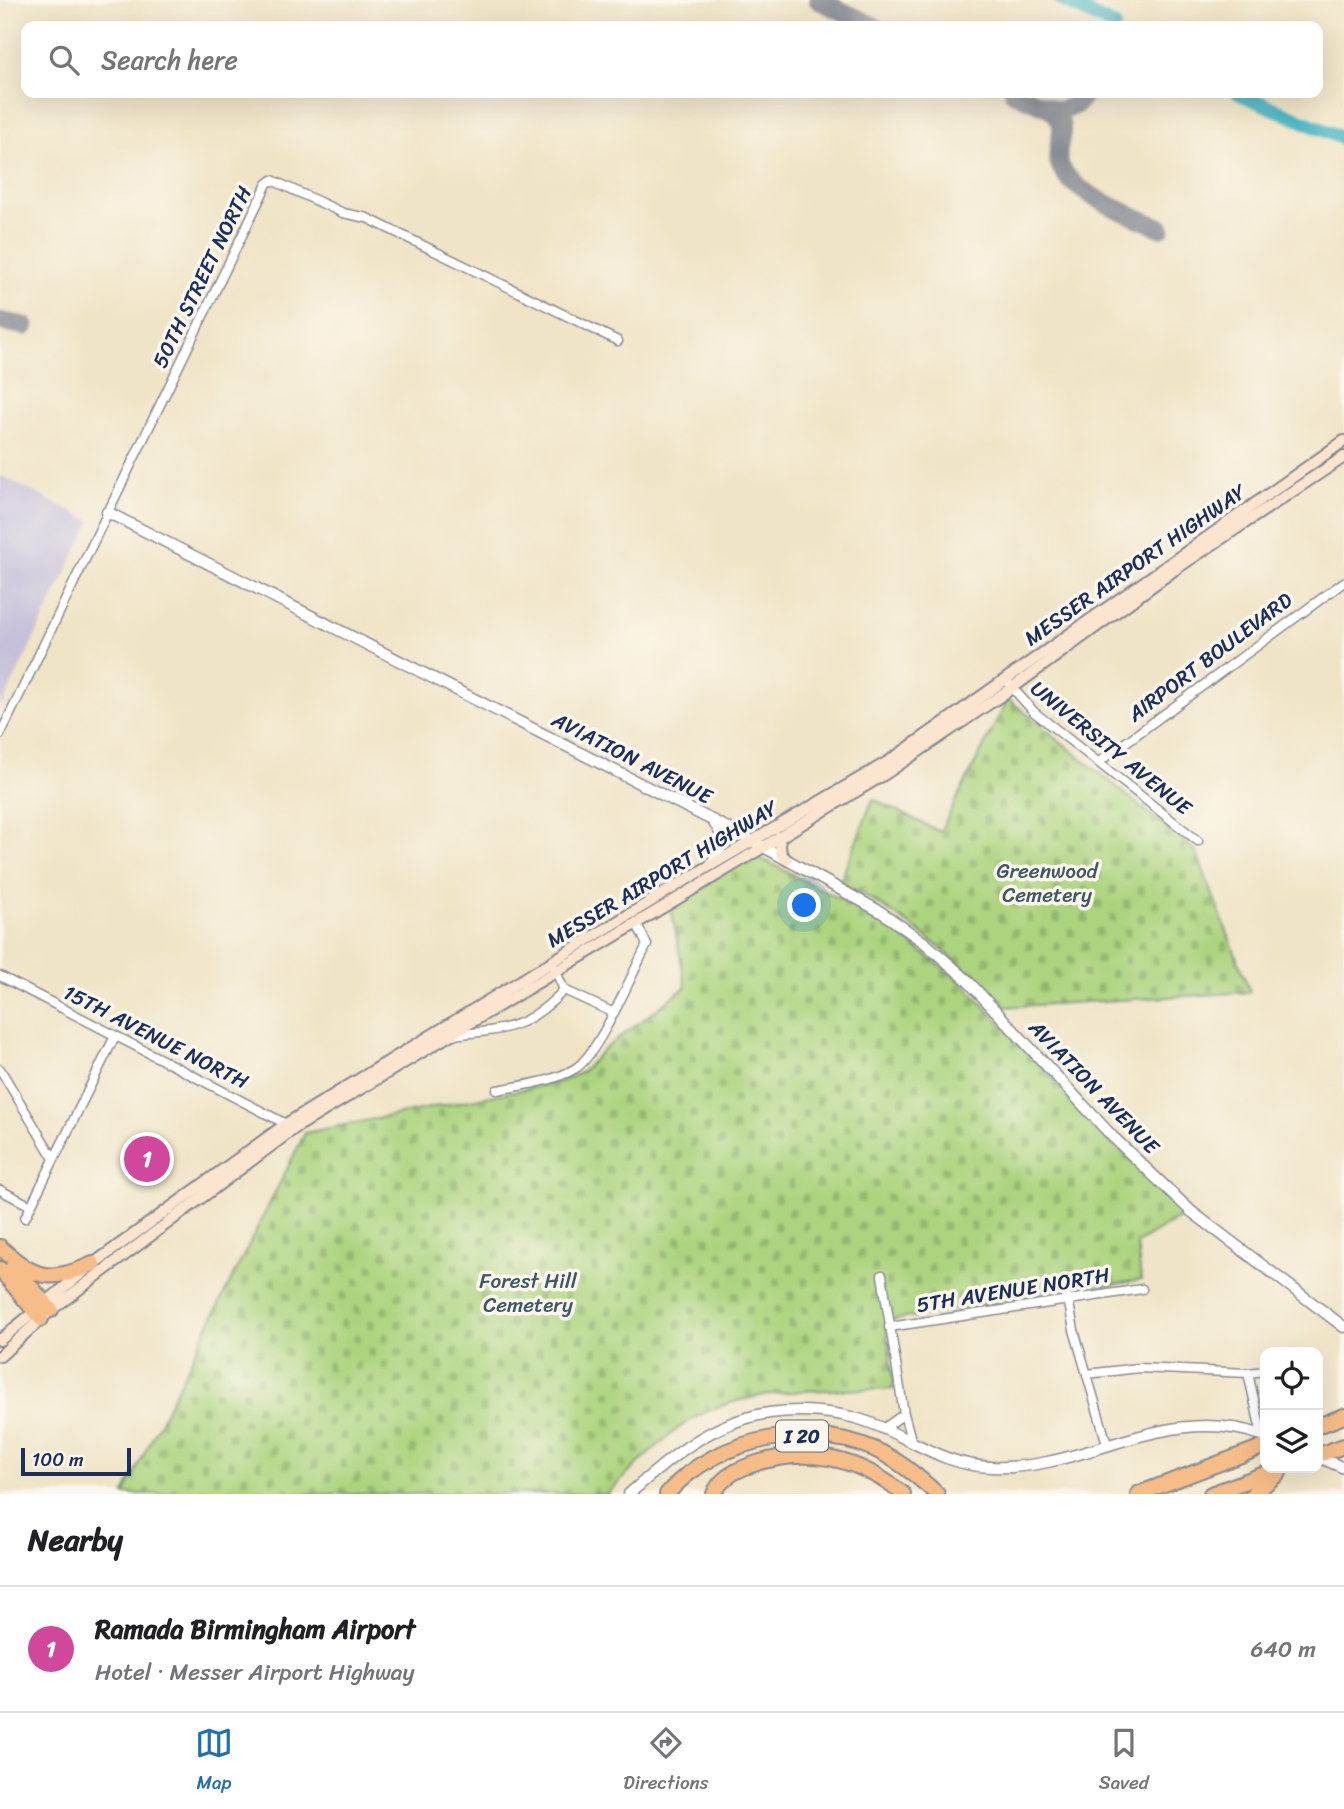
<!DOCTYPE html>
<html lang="en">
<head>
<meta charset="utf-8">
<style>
	body { margin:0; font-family:Sriracha,sans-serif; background:#f2f2f2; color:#202124 }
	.controls { position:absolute; right:21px; bottom:21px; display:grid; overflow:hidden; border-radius:14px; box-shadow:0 7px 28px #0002 }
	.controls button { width:63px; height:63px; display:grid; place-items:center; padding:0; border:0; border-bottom:2px solid #e0e0e0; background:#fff; color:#202124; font:35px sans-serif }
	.scale { position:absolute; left:21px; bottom:18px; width:110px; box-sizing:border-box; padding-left:7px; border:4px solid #1b2f5e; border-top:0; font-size:19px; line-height:24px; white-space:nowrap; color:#1b2f5e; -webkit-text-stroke:5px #fbf7ec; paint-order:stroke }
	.you { position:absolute; left:805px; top:906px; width:24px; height:24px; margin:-18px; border:5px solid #fff; border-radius:50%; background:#1a73e8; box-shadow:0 0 0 10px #1a73e833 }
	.badge { display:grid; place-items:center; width:46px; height:46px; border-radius:50%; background:#1f6fb2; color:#fff; font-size:23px; font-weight:700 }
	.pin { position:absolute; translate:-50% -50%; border:4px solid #fff; box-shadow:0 2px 7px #0006 }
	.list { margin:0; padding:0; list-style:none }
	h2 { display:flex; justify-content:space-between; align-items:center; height:91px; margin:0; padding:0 28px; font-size:30px }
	h2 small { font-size:23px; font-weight:400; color:#757577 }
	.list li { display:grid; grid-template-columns:46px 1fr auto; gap:21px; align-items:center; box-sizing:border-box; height:126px; padding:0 28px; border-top:2px solid #e0e0e0 }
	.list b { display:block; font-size:26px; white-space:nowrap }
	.list p { margin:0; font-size:23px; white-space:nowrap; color:#757577 }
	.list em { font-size:23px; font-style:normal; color:#757577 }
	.icon { flex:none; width:38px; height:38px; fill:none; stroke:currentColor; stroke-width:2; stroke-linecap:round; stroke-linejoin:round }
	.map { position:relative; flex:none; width:1344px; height:1494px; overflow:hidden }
	.search { position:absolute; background:#fff; box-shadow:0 7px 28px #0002; left:21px; right:21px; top:21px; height:77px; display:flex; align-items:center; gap:18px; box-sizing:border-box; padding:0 24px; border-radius:14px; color:#757577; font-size:26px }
	.sheet { height:217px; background:#fff }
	nav { display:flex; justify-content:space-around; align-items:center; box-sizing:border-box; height:98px; border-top:2px solid #e0e0e0; background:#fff; font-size:19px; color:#757577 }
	nav a { display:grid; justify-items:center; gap:4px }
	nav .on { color:#1f6fb2 }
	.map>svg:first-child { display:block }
	.industrial { fill:#c6c0da }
	.cemetery { fill:url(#cemetery-stones); stroke:#64826e; stroke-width:2 }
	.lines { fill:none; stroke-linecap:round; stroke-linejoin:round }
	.river { stroke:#48b6c3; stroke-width:14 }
	.taxiway { stroke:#868a92; stroke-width:19 }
	.minor-casing { stroke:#868a92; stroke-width:11 }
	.tertiary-casing { stroke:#868a92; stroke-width:13 }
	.secondary-casing { stroke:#868a92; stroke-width:14 }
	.motorway-casing { stroke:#868a92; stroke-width:18 }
	.minor { stroke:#fff; stroke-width:8 }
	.tertiary { stroke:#fff; stroke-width:10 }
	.secondary { stroke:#fce5cf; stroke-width:10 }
	.motorway { stroke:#f7bd88; stroke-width:14 }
	.labels { text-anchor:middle; stroke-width:7; stroke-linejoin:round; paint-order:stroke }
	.shield { fill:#fbf7ec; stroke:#5e6b89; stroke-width:2 }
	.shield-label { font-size:19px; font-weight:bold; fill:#1b2f5e }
	.street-label { font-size:21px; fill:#1b2f5e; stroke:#fbf7ec }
	.park-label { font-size:21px; fill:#3f5866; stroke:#fbf7ec }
</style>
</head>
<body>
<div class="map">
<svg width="1344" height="1494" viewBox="0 0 1344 1494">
	<defs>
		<pattern id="cemetery-stones" width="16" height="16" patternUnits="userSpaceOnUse" patternTransform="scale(1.75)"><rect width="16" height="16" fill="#acd47e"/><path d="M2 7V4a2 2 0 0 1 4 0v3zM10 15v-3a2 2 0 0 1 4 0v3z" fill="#93b66f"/></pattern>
	</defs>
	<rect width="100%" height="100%" fill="#fbf7ec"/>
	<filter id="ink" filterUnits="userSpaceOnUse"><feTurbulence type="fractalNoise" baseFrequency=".0143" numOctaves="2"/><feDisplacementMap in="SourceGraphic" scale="14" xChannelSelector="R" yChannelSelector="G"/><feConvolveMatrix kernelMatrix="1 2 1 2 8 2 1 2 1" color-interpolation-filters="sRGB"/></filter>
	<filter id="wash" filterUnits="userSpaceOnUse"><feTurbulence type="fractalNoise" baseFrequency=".00686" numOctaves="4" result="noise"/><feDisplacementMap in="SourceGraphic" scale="28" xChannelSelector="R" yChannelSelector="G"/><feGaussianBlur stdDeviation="1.57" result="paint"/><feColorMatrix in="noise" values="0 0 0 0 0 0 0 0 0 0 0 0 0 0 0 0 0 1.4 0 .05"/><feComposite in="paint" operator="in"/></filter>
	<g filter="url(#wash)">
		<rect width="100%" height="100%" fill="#f0e4c6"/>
		<!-- industrial -->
		<path class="industrial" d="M0,475L91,521L0,709Z"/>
		<!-- cemetery -->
		<path class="cemetery" d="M1008,699L1196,851L1250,992L1003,1007C956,956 901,914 840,882L873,799L940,832Z
			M748,857L760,858L877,918L963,983L1110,1140L1187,1213L1137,1243L1141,1280L886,1321L894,1389C824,1391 738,1384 679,1428C653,1447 631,1472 607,1494H124L305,1133L560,1082L582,1072L603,1050L686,987L671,907Z"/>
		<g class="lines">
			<!-- river -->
			<path class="river" d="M1062,0L1114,26
				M1238,93L1344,139"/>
			<!-- taxiway -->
			<path class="taxiway" d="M818,0L874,26
				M1014,93L1059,112L1077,104L1085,93
				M1054,112C1069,130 1057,138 1058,157C1061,192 1132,214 1161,228
				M0,321L25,326"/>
		</g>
	</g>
	<g filter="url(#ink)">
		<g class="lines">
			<defs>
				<path id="minor" d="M1009,684L1034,712L1198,841
					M0,735L267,184L272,180L343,213L367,218L618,341
					M1099,762L1344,582
					M554,967L564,990L612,1012
					M0,976L290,1126
					M452,1035C504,1030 527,1029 564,990
					M0,1069L54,1159
					M497,1090C523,1085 554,1082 576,1068C600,1052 632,973 647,945L636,922
					M0,1190L31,1206
					M25,1218L115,1036
					M882,1275L904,1414L883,1429
					M1068,1298L1074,1330L1107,1444
					M889,1327L1142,1289
					M1248,1373L1262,1435
					M1087,1374L1139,1368L1248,1373L1265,1371
					M904,1414L912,1443"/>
				<path id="tertiary" d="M107,512L753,841L881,912L925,943L966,979L1112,1136L1192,1212L1344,1327
					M711,864C722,849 727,839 714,823
					M1318,1457L1344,1468
					M629,1494C671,1457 711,1422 769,1413C800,1409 838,1411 868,1422C912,1438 941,1465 991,1467C1086,1472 1165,1400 1265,1436"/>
				<path id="secondary" d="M779,837L781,854L787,860
					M0,1340L93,1264L286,1124L689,878L891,760L1344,441
					M0,1356L51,1310L295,1128L885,774L1012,688L1174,570L1344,457"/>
				<path id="motorway" d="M0,1247C35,1279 49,1283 93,1264
					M13,1266L51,1310
					M0,1269L41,1319
					M1318,1426L1344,1416
					M1318,1455L1344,1446
					M667,1494C717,1435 819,1418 886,1455C904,1465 922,1480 937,1494
					M714,1494C720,1479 736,1470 751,1465C806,1446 858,1457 903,1494
					M1138,1494L1265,1446
					M1211,1494L1281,1468
					M1253,1494L1279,1473"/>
			</defs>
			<!-- minor casing -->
			<use href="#minor" class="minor-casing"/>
			<!-- tertiary casing -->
			<use href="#tertiary" class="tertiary-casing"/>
			<!-- secondary casing -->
			<use href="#secondary" class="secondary-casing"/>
			<!-- motorway casing -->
			<use href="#motorway" class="motorway-casing"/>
			<!-- minor -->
			<use href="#minor" class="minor"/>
			<!-- tertiary -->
			<use href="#tertiary" class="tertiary"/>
			<!-- secondary -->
			<use href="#secondary" class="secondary"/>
			<!-- motorway -->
			<use href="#motorway" class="motorway"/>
		</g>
	</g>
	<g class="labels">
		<!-- shield labels -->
		<rect class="shield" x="776" y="1420.5" width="52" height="31" rx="5"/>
		<g class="shield-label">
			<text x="802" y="1443">I 20</text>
		</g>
		<!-- street labels -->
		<g class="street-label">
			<text transform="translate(202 277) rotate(-64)" y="7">50TH STREET NORTH</text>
			<text transform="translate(1135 565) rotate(-35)" y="7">MESSER AIRPORT HIGHWAY</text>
			<text transform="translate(1210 657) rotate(-37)" y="7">AIRPORT BOULEVARD</text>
			<text transform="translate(1111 748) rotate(39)" y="7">UNIVERSITY AVENUE</text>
			<text transform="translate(632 758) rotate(27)" y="7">AVIATION AVENUE</text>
			<text transform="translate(662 874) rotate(-31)" y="7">MESSER AIRPORT HIGHWAY</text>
			<text transform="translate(156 1037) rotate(27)" y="7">15TH AVENUE NORTH</text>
			<text transform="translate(1094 1087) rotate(46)" y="7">AVIATION AVENUE</text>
			<text transform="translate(1013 1290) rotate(-9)" y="7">5TH AVENUE NORTH</text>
		</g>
		<!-- park labels -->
		<g class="park-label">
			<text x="1047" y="878">Greenwood<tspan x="1047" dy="24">Cemetery</tspan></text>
			<text x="528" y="1288">Forest Hill<tspan x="528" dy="24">Cemetery</tspan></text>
		</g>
	</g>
</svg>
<div class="controls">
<button><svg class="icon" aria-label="locate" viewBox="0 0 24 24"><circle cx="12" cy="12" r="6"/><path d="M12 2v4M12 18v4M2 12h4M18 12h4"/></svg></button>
<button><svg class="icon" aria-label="layers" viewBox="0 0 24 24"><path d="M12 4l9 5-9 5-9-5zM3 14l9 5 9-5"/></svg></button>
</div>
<div class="scale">100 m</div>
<div class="you"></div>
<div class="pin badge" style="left:147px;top:1159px;background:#d1479c">1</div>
<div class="search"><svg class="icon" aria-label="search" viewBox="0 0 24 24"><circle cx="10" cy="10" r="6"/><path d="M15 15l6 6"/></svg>Search here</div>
</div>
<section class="sheet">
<h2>Nearby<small></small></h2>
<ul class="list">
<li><span class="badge" style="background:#d1479c">1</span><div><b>Ramada Birmingham Airport</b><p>Hotel · Messer Airport Highway</p></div><em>640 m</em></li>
</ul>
</section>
<nav>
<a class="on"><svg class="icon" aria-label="map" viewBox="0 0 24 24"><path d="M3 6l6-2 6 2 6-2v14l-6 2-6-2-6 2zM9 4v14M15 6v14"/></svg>Map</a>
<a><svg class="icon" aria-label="directions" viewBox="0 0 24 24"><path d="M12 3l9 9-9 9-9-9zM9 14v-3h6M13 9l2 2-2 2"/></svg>Directions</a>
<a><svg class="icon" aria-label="saved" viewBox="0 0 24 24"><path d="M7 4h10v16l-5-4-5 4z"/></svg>Saved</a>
</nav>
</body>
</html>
